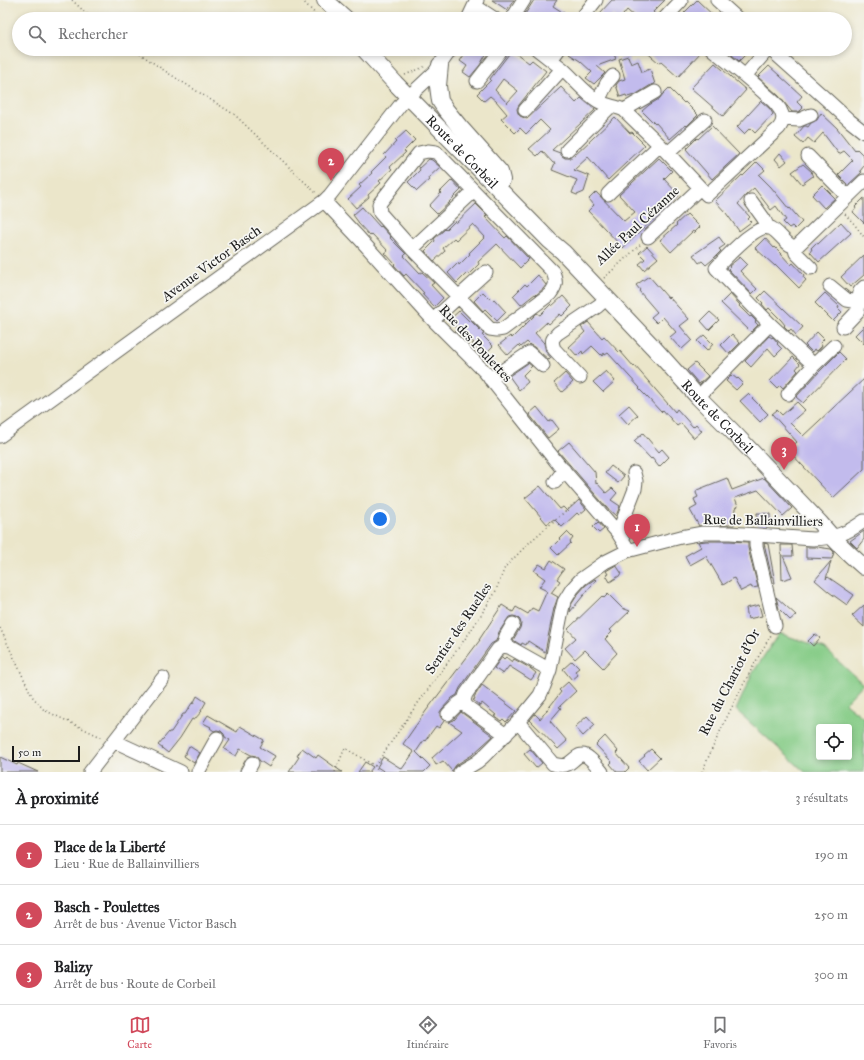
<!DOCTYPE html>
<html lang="fr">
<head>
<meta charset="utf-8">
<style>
	body { margin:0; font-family:"IM FELL Great Primer",serif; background:#f2f2f2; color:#202124 }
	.controls { position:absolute; right:12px; bottom:12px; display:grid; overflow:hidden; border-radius:4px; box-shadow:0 2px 6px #0003 }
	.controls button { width:36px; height:36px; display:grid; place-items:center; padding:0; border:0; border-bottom:1px solid #e0e0e0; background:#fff; color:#202124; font:20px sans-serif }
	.scale { position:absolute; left:12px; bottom:10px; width:68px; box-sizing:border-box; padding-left:4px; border:2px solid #1c1c1c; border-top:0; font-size:11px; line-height:14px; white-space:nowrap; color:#1c1c1c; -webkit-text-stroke:3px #f6f6f2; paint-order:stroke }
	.you { position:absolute; left:380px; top:519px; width:14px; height:14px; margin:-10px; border:3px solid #fff; border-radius:50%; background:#1a73e8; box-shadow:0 0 0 6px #1a73e833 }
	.badge { display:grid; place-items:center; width:26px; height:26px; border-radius:50%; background:#d1495b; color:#fff; font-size:13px; font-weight:700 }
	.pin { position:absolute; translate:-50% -33px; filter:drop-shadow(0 1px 2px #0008) }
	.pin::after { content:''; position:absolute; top:21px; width:14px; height:12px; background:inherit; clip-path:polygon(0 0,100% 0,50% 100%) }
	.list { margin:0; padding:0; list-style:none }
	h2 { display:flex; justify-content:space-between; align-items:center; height:52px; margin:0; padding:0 16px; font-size:17px }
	h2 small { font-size:13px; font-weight:400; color:#757577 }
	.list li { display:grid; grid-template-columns:26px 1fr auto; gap:12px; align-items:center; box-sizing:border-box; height:60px; padding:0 16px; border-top:1px solid #e0e0e0 }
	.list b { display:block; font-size:15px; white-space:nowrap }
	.list p { margin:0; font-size:13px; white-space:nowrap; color:#757577 }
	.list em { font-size:13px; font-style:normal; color:#757577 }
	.icon { flex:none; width:22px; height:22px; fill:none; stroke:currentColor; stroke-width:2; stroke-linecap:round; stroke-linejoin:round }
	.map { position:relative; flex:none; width:864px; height:772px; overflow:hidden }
	.search { position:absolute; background:#fff; box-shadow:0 2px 6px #0003; left:12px; right:12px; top:12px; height:44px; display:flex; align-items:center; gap:10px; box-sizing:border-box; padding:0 14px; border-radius:22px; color:#757577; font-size:15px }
	.sheet { height:232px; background:#fff }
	nav { display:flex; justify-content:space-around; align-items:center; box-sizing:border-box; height:56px; border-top:1px solid #e0e0e0; background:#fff; font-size:11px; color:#757577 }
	nav a { display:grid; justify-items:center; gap:2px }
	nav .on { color:#d1495b }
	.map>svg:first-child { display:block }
	.green { fill:#86cc87; stroke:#517452; fill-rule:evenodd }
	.building { fill:#c2bbed; fill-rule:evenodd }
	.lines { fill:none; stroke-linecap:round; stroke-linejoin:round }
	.minor-casing { stroke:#646359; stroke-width:15 }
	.major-casing { stroke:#646359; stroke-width:18 }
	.path { stroke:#646359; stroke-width:1.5; stroke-dasharray:1 3; stroke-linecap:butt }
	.minor { stroke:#fff; stroke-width:13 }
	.major { stroke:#fff; stroke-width:16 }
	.labels { text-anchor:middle; stroke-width:3.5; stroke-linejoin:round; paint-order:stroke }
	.street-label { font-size:14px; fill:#1c1c1c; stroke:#f6f6f2 }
</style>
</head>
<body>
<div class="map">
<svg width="864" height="772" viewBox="0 0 864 772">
	<rect width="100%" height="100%" fill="#f6f6f2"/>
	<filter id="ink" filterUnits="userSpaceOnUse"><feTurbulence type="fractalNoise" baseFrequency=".025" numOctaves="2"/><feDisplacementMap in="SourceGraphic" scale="8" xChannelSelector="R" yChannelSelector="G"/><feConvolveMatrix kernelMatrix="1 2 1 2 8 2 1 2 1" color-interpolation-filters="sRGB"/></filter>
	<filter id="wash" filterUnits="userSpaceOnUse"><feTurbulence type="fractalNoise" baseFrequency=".012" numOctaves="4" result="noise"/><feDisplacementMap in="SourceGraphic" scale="16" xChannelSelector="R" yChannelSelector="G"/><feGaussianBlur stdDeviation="0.9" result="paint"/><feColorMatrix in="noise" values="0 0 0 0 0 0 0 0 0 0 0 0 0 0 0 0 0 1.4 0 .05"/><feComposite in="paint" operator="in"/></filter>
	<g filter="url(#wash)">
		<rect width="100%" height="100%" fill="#ebe6ca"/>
		<!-- green -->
		<path class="green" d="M779,633L825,649L863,684L845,703L864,718V772H805L736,710L752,674ZM819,727H849V757H819Z"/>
		<g id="blocks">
			<!-- building -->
			<path class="building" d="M492,0H514L507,10Z
				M534,0H557L553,6L573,19H522Z
				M612,0H665L653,12L655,14L650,19H637L627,10L620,19H617L613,15L609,19H606L600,13Z
				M697,0L717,19H690L684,13Z
				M468,49H489L480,65L470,77L463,72L467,66L460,61Z
				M572,49H604L605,52L612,49L616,59L597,66L605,73L594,84L586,78L592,72L580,61L569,54Z
				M643,49H697L701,52L678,77L661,62L659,63Z
				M725,49H739L745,55L739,61Z
				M512,50L529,63L532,60L546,71L519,105L517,109L518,113L520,116L527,119L561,87L576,103L581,98L595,110L552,150L560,153L562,156L565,158H572L615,117L630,133L632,132L645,145L608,180L588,157L574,170L589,176L584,192L577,195L572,193L577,180L552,170L555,163H553L542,151L537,156L529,149L550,130L540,120L526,134L520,128L515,133L501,119L507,114L496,101L490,96L484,101L477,94L491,80L490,79ZM503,79L518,91L507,103L495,90Z
				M628,56L631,64L638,61L642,72L650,69L655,84L651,85L635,95L627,97L626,95L620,97L616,85L619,81L625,79L619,59Z
				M715,63L746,90L723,116L691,88Z
				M769,66L802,96L797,102L803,108L800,111L798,112H792L779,96L758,77Z
				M669,88L684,103L685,102L698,115L687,126L686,125L670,139L656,123L655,124L642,111L649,105L659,99L663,94Z
				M761,101L770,109L773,114L755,133L750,128L744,134L737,127Z
				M821,113L837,128L855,151L857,149L864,156V166L860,171L862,172L848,185L838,175L853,160L844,151L839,154L823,133L814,143L808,138L803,144L795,137L804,126H806L808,127L811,123L817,120Z
				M712,126L739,154L712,179L686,149L697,138L698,139Z
				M406,131L415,140L404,151L406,152L390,167L392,169L379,181L381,183L368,195L369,197L356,208L348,199L361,187L359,185L372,173L371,172L386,157L384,155L396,142L395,141Z
				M780,153L787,161L781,166L775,159Z
				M659,158L672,171L664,179L679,195L623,248L588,211L594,205L589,199L596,192L624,221L635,212L619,195Z
				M429,159L432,160L440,167L428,178L429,180L417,191L408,182L420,170L419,168Z
				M757,162L765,170L759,175L771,187L789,209L790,208L802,222L795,229L792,226L789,228L783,222L786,220L776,206L771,210L754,188L746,195L738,204L750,217L748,219L751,222L739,231L726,213L715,201L742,175L743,176Z
				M803,164L812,172L811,173L813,176L802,184L792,172Z
				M452,180L461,190L449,202H450L437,214L429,206L441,193L440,192Z
				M822,185L835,198L824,208L812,195Z
				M864,198V223L853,212L856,208L855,207Z
				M476,204L487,215L485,217L505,238L507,236L529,259L520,268L497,244L478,262L479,264L469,274L467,273L457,283L448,273L458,263L459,265L470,254L469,253L485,237L473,224L456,240L454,238L443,248L445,251L434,261L425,251L435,241L434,239L445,229L446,230L455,221L456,223Z
				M362,207L380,227L381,226L391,237L390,238L406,254L404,256L420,273L422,272L434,283L431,285L443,298L434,307L422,294L424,293L406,274L404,276L394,265L395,264L385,253L388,251L372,234L370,236L358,223H359L353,215Z
				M687,214L700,227L694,233L693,231L671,252L660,240L677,225L676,224Z
				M841,222L851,233L819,262L810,252L812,249L811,248L816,243L818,244Z
				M719,237L725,245L719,249L721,251L712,260L706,265L702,261L699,263L693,255Z
				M765,238L774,248L775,247L782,254H781L791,265L793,263L804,275L803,277L806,280L799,288L776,265L775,266L755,248Z
				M647,246L658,258L644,270L639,264L645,259L639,253Z
				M864,255V275L850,287L841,277Z
				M740,257L747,264L740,271L757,289L752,294L728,269L730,267L729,266Z
				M538,275L546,285L544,288L536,295L535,294L521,305L513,296L525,284L527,286Z
				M649,276L668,298L669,297L689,319L680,326L692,340L682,349L679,346H678L670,337L676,332L663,317L657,323L651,317L657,312L639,291L640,290L636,285Z
				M765,291L803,327L796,335L791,329L789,331L784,326L785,325L781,320L769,308L767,310L762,304L763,303L758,298Z
				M483,292L492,301L494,299L506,312L497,321L485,309L483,311L474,301Z
				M825,293L839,306L838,308L842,312L833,321L815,303Z
				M730,294L740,305L739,306L750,317L751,316L756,321L755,322L758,325L751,332L721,303Z
				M563,296L572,306L562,316L560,314L549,324L547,322L535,333L544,343L546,352L551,358L549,360L534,347L530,345L527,342L521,347L519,345L508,355L499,345L510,336L512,338L537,313L540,315L551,304L552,306Z
				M459,311L470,322L471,321L484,334L482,335L493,346L483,356L472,344L474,343L462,330L460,332L449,320Z
				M710,312L719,320L709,330L701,321Z
				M588,322L602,338L604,336L619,352L620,351L634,367L635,366L675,412L677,409L693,427L696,424L702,431L694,438L681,423L677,426L663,410L661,412L648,398L639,389L640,388L608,353L605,355L604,353L602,356L592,346L583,354L582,351L577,356L569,347L585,332L581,327Z
				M864,326V344L855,335Z
				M817,332L824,339L820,343L822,346L817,351L814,349L812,352L805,345Z
				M732,334L740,343L729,354L721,345Z
				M704,335L713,344L707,351L697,341Z
				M769,336L772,338L773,337L778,343L777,344L782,349L775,356L768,348L751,367L745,361Z
				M839,352L846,359L803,403L796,397L819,372Z
				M793,357L800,364L796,369L798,371L783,388L780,385L777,388L770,381Z
				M528,363L532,366L523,375L528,382L519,390L509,376Z
				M695,363L708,376L699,384L687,370Z
				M606,371L615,381L603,392L593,382Z
				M565,373L573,382L562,392L554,383Z
				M732,375L737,379L738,378L743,383L736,390L726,381Z
				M864,379V469L833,498L788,450L797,442L772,414L777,410L782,415L797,402L805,410L790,423L803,436Z
				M748,394L768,414L760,422L740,401Z
				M629,405L638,415L628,424L619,414Z
				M537,407L549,422L552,420L559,429L548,438L529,414Z
				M643,433L659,452L662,449L669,457L659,467L652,458L651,459L634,441Z
				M569,442L595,472L596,484L597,483L606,493L612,488L617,493L611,500L620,506L616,516L606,507L558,451Z
				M611,466L624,476L618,483L605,473Z
				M727,478L732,490L764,478L792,508L783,516L758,490L735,498L738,506L735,508L734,525L699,526L690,510L697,506L694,499L698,497L696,493L697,490Z
				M540,486L560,509L563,507L567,511L579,500L586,509L579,515L577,513L562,527L554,519L547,524L525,498Z
				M757,513L770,514V522H768V526L757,525Z
				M598,522L604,529L599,533L593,527Z
				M864,531V539L857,548L850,541Z
				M567,532L573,538L570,542L571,543L558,555L551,548Z
				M706,541H730L748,542V548L758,587L752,588L751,586L741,591L734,578L723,585L706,556L690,565L685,556L701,547L698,542Z
				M764,543L768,544L775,583H773Z
				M781,545H792L793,556H783L792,577L782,580Z
				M806,547H817L831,549L834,552L832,559L806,558Z
				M551,560L564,569L557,579L560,581L551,593L558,597L554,608L545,652L528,641L526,645L522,643L521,645L513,640L520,628L521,624L520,620L517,617L513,616L509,617L499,632L496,641L491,644L460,688L457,695L452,698L442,709L440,712V716L442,719L444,721L439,728L436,726L425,741L424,740L416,752L430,766L424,772H385L377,767L383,757L402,769L414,752L403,744L426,711L480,640H479L502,605L513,612L516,607L528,614L532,608L538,611L547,591L539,587L545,579L534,571L539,564L546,568Z
				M831,561L826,579L828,577L854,595L847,605L829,592L815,580Z
				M616,565L622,574L610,582L606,575L608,574L606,571Z
				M595,579L596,580L570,612L571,605L578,594L586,585Z
				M608,594L622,608L630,611L610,630L612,632L605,639L617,653L603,668L585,650L575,659L565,648L576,638L568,629L602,596L604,598Z
				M776,597L796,615L790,620L779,609Z
				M759,605L762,616L748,619L746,608Z
				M864,605V627L852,616Z
				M815,634L820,638L813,646L808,641Z
				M502,657L504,659L506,657L512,662L514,659L530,668L536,673L531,680L509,666L503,674L494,668Z
				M572,661L579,668L575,671L578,675L572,680L563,669Z
				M568,682L576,691L559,707L561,708L550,721L567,741L558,749L530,720L535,714L540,719L561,692L559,690Z
				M482,685L516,711L506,722L503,719L501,721L494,716L496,715L482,703L480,706L473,700L475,699L474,697Z
				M197,696L206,702L201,711H202L194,720L192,719L180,738L168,753L158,745L169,732H171L183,714H185L192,703L193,704Z
				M461,712L493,736L472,755L456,765L452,771L443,761L436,765L432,758L462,731L449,722L454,720Z
				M208,715L237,732L240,726L264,740L260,747L275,756L269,767L260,761L256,756L251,755L240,749L236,756L224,749L230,740L225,737L224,734L221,731L217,730L214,731L210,728L211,727L203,723Z
				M587,716L595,725L583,736L575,727Z
				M605,736L618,751L616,753L629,768L625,772H617L610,764L612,762L596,745Z
				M189,746L200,753L194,763L184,756Z
				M302,748L316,758L318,755L342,772H289L299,757L297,756Z
				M530,749L542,763L536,768L524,754Z
				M651,749L660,758L647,770L639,761L645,756L644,755Z
				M0,757L17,765L18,763L38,772H0Z
				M365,762L373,767L369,772H358Z"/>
		</g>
	</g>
	<g filter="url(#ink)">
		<use href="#blocks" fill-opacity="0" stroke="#646359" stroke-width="1"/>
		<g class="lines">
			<defs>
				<path id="minor" d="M717,0L738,19
					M475,6L495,19
					M468,19L477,0
					M512,19L524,0
					M581,19L596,0
					M664,19L681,1
					M537,49C546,56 555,63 564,70C575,80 585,93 598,101C606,106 616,106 624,110L660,145L707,195L779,128C782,124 784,119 782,114C779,104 769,98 762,91C746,76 729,63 712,49
					M770,49L826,99L850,121L864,132
					M551,60L559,49
					M745,76L768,49
					M477,81L502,49
					M598,101L607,83L613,76
					M525,110L562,69
					M624,110L655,92
					M783,119L799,120L811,115
					M567,150L611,106
					M428,151L436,152L553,272C557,282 556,286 550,294L503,329L497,330L490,329L412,249L380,213L379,204L419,153Z
					M668,153L705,120
					M808,156L848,197
					M608,194L612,190L660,145
					M324,201L359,238L433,320L485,372L559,465L618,533L626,546L627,551
					M751,201L764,219L768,228
					M648,237L700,188
					M794,246L796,253L811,268
					M412,249L474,191
					M830,286L847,300L859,302
					M433,320L486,272
					M843,327L858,311L860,291L864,287
					M834,346L814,365L770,324L716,268C725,259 757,222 771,228C778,232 783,240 790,245L794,246L798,245L864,181
					M580,377L554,349C551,340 552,339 558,333L598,306L607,298
					M490,379L529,353L543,366
					M788,394L814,365
					M698,397L770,324
					M0,436L324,201L330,195L401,104L435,72L451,49
					M555,482L564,470
					M618,533L635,489L636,481L634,473
					M756,535V546L775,626
					M503,646L506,636L513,624
					M448,714L458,704L464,700
					M518,722L553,764C558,765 563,767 568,764C575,760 580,750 589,758C594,762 598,767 602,772
					M506,735L466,706L464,700L466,694L498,649L503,646L509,647L550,670
					M114,741L181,772
					M90,772L163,678
					M198,772L217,738
					M247,772L252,763
					M460,772L477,762L483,757L518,722L540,695L544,686L550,670L562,610L564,602L572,589L581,579L605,562L627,551L681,537L703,533H730L813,539C835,538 846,534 864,521"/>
				<g id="major">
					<path d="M325,0L346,19"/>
					<path id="s1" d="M364,49L395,83L550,241L563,252L653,347L698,397L731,430L820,523C833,539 848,553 864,567"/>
					<path d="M440,65L438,86L440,101L446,110L459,126L500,172L502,180"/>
				</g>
			</defs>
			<!-- minor casing -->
			<use href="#minor" class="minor-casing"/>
			<!-- major casing -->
			<use href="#major" class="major-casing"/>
			<!-- path -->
			<path class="path" d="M72,0L92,19
				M302,0L320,19
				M133,49L168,73L235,115L316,193
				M405,75L424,67
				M845,214L855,225L864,237
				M604,278L641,244
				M0,628L32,696L44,710L103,738
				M335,772L345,748L375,766
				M380,772L377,770L375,766L413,710L470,632L495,593L505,567L532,540L576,502
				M702,772C722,725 745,679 771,635"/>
			<!-- minor -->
			<use href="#minor" class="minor"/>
			<!-- major -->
			<use href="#major" class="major"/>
		</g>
	</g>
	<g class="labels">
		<!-- street labels -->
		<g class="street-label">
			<text dy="5" stroke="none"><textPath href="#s1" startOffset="142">Route de Corbeil</textPath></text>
			<text transform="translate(637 225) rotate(-43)" y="5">Allée Paul Cézanne</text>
			<text transform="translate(211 263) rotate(-36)" y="5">Avenue Victor Basch</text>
			<text transform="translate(476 343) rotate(47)" y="5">Rue des Poulettes</text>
			<text dy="5" stroke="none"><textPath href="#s1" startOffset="510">Route de Corbeil</textPath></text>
			<text transform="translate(763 520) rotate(1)" y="5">Rue de Ballainvilliers</text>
			<text transform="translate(458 628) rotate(-56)" y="5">Sentier des Ruelles</text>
			<text transform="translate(729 682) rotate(-63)" y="5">Rue du Chariot d'Or</text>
		</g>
	</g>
</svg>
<div class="controls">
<button><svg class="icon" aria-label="locate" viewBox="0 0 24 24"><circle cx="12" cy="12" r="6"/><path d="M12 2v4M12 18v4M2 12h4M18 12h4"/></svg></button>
</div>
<div class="scale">50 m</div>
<div class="you"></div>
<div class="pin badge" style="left:637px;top:547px">1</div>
<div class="pin badge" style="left:331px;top:181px">2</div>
<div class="pin badge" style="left:784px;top:470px">3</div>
<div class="search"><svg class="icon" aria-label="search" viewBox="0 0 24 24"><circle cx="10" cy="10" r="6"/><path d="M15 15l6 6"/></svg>Rechercher</div>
</div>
<section class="sheet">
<h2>À proximité<small>3 résultats</small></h2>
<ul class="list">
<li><span class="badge">1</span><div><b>Place de la Liberté</b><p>Lieu · Rue de Ballainvilliers</p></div><em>190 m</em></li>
<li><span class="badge">2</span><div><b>Basch - Poulettes</b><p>Arrêt de bus · Avenue Victor Basch</p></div><em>250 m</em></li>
<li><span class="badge">3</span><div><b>Balizy</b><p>Arrêt de bus · Route de Corbeil</p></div><em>300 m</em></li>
</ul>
</section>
<nav>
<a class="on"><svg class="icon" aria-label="map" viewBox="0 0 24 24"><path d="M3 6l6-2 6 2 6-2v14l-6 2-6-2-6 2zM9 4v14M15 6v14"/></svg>Carte</a>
<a><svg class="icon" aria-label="directions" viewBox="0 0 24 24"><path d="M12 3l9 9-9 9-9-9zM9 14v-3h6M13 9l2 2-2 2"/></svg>Itinéraire</a>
<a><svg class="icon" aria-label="saved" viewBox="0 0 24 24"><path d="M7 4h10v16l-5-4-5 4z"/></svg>Favoris</a>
</nav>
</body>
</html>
